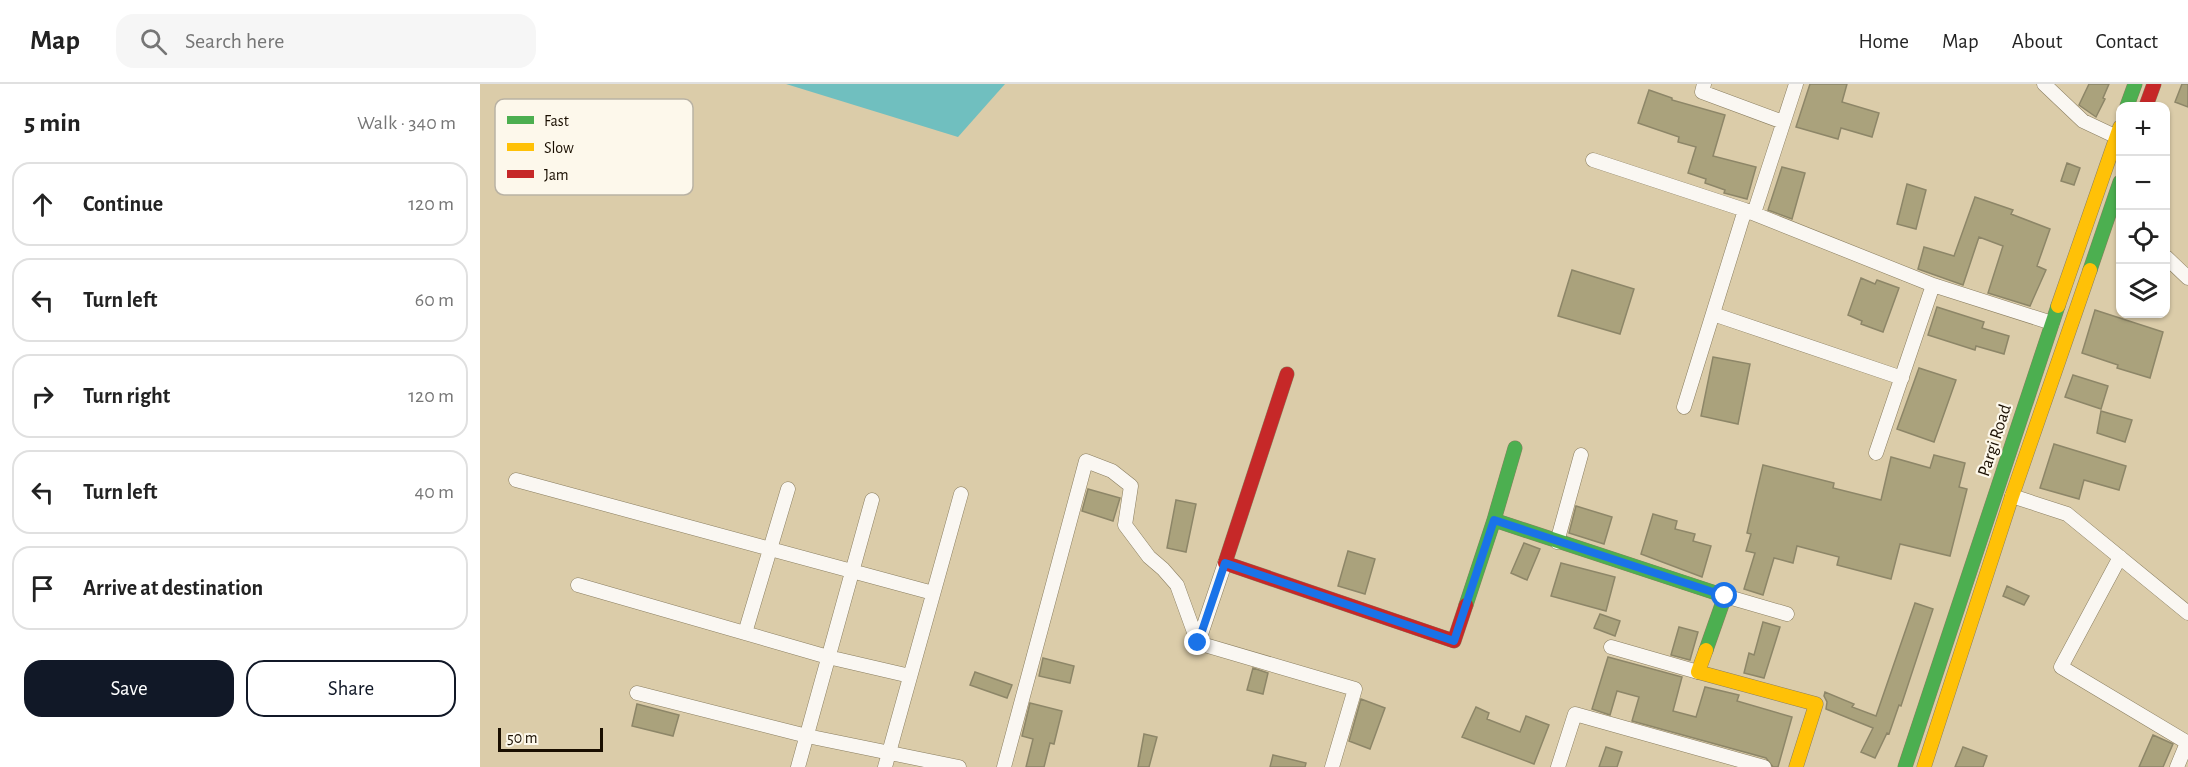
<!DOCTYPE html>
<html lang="en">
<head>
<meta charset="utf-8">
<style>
	body { margin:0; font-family:"Alegreya Sans",sans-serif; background:#f6f6f6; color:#222 }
	.controls { position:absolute; right:18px; top:18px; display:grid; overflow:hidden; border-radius:12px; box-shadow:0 2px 4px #0004 }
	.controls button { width:54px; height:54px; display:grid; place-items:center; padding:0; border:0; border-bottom:2px solid #e0e0e0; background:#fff; color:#222; font:30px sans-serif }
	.scale { position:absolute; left:18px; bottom:15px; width:105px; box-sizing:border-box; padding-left:6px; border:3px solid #190e00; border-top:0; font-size:16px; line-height:21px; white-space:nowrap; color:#190e00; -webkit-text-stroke:4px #fdf8eb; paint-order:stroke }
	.stop { position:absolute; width:18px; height:18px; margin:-14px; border:4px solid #1a73e8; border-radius:50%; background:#fff }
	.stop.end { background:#1a73e8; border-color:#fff; box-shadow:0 2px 6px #0008 }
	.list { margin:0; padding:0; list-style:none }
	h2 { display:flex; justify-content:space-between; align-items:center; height:78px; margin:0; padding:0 24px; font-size:26px }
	h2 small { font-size:20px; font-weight:400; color:#767676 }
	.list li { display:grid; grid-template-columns:39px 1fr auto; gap:18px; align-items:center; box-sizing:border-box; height:84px; margin:0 12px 12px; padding:0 12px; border:2px solid #e0e0e0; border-radius:18px }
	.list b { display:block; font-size:22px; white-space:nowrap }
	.list em { font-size:20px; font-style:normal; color:#767676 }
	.actions { display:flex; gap:12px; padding:18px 24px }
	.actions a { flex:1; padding:14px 0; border:2px solid #111827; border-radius:18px; text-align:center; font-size:21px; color:#111827 }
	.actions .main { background:#111827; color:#fff }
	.icon { flex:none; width:33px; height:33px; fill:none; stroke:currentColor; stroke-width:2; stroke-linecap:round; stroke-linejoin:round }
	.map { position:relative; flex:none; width:1708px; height:683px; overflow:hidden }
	header { display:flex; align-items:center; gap:36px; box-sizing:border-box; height:84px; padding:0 30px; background:#fff; border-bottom:2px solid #e0e0e0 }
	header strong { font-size:28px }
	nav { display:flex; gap:33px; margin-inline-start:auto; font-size:21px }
	.search { width:420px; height:54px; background:#f6f6f6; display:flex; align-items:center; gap:15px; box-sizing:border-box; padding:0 21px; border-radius:18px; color:#767676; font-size:22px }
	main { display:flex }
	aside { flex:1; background:#fff }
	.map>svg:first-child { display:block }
	.water { fill:#70bfbf }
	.building { fill:#aaa27c; stroke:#8d8668; stroke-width:1.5 }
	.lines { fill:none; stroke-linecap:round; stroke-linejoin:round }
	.street-casing { stroke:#8a7e60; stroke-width:15 }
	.fast-casing { stroke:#8a7e60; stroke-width:15 }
	.slow-casing { stroke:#8a7e60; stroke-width:15 }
	.jam-casing { stroke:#8a7e60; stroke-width:15 }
	.street { stroke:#faf7f2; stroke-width:14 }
	.fast { stroke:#4caf50; stroke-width:14 }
	.slow { stroke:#ffc107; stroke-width:14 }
	.jam { stroke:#c62828; stroke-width:14 }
	.route { stroke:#1a73e8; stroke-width:8 }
	.labels { text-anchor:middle; stroke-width:4.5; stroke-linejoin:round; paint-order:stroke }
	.street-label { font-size:18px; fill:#190e00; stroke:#fdf8eb }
	.key { fill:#fdf8eb; stroke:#b9b2a4; stroke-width:1.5 }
	.key-label { font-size:16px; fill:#190e00 }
</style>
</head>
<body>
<header>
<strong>Map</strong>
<div class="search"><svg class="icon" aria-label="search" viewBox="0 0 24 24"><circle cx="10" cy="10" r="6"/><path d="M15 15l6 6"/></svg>Search here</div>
<nav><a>Home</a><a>Map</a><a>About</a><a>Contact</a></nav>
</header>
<main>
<aside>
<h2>5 min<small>Walk · 340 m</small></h2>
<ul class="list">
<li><svg class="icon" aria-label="ahead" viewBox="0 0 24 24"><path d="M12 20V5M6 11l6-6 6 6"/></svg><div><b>Continue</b></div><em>120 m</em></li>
<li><svg class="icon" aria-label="left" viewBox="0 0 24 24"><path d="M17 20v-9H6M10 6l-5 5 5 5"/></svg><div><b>Turn left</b></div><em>60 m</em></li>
<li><svg class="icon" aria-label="right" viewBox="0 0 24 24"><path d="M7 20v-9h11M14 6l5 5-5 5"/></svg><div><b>Turn right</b></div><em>120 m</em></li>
<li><svg class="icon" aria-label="left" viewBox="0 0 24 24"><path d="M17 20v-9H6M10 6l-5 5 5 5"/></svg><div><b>Turn left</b></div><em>40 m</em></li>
<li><svg class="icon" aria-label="arrive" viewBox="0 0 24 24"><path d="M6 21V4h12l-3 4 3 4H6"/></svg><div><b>Arrive at destination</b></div></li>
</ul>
<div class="actions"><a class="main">Save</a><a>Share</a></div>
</aside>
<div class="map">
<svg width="1708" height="683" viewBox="0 0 1708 683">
	<rect width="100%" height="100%" fill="#dbcca9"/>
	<!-- water -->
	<path class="water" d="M306,0H525L478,53Z"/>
	<!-- building -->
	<path class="building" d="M1330,0H1367L1362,18L1399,29L1392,53L1361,44L1358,55L1316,43Z
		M1609,0H1629L1623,14L1625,15L1616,33L1599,21Z
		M1702,0H1708V23L1695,18Z
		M1169,6L1192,14V16L1245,31L1233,72L1276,83L1267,115L1244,109L1245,106L1225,99L1226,95L1208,89L1216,63L1198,58L1199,53L1158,39Z
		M1587,79L1600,84L1594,101L1581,97Z
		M1302,83L1325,89L1312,135L1288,126Z
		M1427,100L1446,106L1436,145L1417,140Z
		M1495,113L1533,126L1531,130L1570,145L1557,182L1566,186L1550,222L1508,209L1523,162L1499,153L1483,201L1438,185L1444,163L1474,172Z
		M1092,186L1154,205L1140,250L1078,232Z
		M1381,194L1395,200L1397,196L1419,204L1403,248L1381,240L1382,237L1368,231Z
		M1457,223L1504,238L1502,244L1529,252L1524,270L1496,262L1495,266L1448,251Z
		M1615,226L1683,248L1670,294L1637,284L1638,281L1602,269Z
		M1233,273L1270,280L1258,340L1221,332Z
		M1439,284L1476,296L1454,358L1417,345Z
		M1593,291L1628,302L1621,325L1585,313Z
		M1621,327L1652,336L1645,358L1617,349Z
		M1574,360L1646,382L1639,406L1604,396L1599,415L1560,404Z
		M1454,371L1485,379L1479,403L1487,405L1470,472L1420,460L1411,495L1357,481L1359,473L1317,462L1313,479L1294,474L1283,511L1264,505L1275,469L1266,467L1271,450L1267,449L1283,381L1354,399L1353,404L1401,416L1411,373L1450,384Z
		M608,405L640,414L633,437L602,427Z
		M696,416L716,420L706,468L687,464Z
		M1096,422L1132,433L1124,460L1089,449Z
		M1173,430L1197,437L1195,445L1215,450L1213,457L1231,462L1222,493L1161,470Z
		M1044,459L1060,465L1047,496L1031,489Z
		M868,467L895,475L885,510L858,502Z
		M1081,479L1135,493L1126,527L1071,512Z
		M1527,502L1549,512L1544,521L1523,512Z
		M1435,519L1453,525L1421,622L1419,621L1409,650L1407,649L1395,674L1381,668L1393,644L1346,625L1347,618L1344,612L1345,608L1374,620L1372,623L1396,632Z
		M1120,530L1140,537L1135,552L1114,544Z
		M1283,538L1300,543L1284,594L1264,589L1269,569L1274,571Z
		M1199,543L1218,548L1210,576L1191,571Z
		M1128,573L1202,593L1193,627L1216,633L1225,603L1259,611L1257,617L1312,633L1298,683H1293L1286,674L1152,637L1159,613L1137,607L1130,631L1112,625Z
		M563,574L594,582L590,599L559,592Z
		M773,584L788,589L783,610L767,606Z
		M495,588L532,601L527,614L490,601Z
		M881,615L905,624L890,665L869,657Z
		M550,619L582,627L574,660L570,659L564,683H546L553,655L542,652Z
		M157,620L199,631L193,652L152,642Z
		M996,623L1009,629L1007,635L1040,648L1046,632L1069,641L1054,680L982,653Z
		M664,650L677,653L669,683H658Z
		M1673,651L1693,660L1683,683H1659Z
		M1126,663L1142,668L1137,683H1119Z
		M1483,663L1507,672L1503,683H1475Z
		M793,671L826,679L825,683H790Z"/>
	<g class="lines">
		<defs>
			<path id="street" d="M1224,0L1222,8L1303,38
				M1564,0L1603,37L1637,53
				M1113,76L1265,126L1453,201L1396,369
				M1274,129L1316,0
				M1686,173L1708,194
				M1453,201L1572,239
				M1233,230L1422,294
				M1204,323L1265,126
				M36,396L453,509
				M1532,412L1587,430L1708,529
				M1077,458L1101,371
				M1640,473L1581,583L1708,659
				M745,479L718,559L875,605L852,683
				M98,501L348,573L430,592
				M1245,512L1307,530
				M265,549L308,405
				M1131,563L1218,588
				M157,609L327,652L479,683
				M318,683L392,416
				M405,683L481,410
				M524,683L606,377L632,387L651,402L645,441L669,473L683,485L697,501L718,559
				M1078,683L1095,630L1284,683
				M1697,683L1707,659"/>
			<path id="fast" d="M1647,22L1655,0
				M1610,186L1640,98
				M1035,364L1014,436L1245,512L1226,566
				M986,521L1014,436
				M1425,683L1578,222"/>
			<path id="slow" d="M1578,222L1640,43
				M1226,566L1218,588L1336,620L1316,683
				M1444,683L1532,412L1610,186"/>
			<path id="jam" d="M1666,22L1674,0
				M807,290L745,479L974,557L986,521"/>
		</defs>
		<!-- street casing -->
		<use href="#street" class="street-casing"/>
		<!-- fast casing -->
		<use href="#fast" class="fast-casing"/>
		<!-- slow casing -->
		<use href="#slow" class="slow-casing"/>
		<!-- jam casing -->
		<use href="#jam" class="jam-casing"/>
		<!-- street -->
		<use href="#street" class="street"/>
		<!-- fast -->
		<use href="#fast" class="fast"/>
		<!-- slow -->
		<use href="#slow" class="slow"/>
		<!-- jam -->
		<use href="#jam" class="jam"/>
	</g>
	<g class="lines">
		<!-- route -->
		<path class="route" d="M718,559L745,479L974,557L1014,436L1245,512"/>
	</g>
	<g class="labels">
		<!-- street labels -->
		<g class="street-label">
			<text transform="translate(1514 356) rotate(-72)" y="6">Pargi Road</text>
		</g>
	</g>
	<!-- legend -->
	<rect x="15" y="15" width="198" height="96" rx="9" class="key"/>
	<rect x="27" y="32" width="27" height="8" fill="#4caf50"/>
	<rect x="27" y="59" width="27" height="8" fill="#ffc107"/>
	<rect x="27" y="86" width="27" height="8" fill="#c62828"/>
	<g class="key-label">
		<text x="64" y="42">Fast</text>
		<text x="64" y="69">Slow</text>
		<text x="64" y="96">Jam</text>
	</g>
</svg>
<div class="controls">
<button>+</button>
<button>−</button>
<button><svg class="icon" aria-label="locate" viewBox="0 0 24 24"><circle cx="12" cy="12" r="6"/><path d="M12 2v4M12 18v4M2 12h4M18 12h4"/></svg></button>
<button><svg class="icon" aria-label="layers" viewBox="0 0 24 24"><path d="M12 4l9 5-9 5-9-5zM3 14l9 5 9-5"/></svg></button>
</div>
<div class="scale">50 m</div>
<div class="stop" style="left:1245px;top:512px"></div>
<div class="stop end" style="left:718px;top:559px"></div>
</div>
</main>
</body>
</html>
